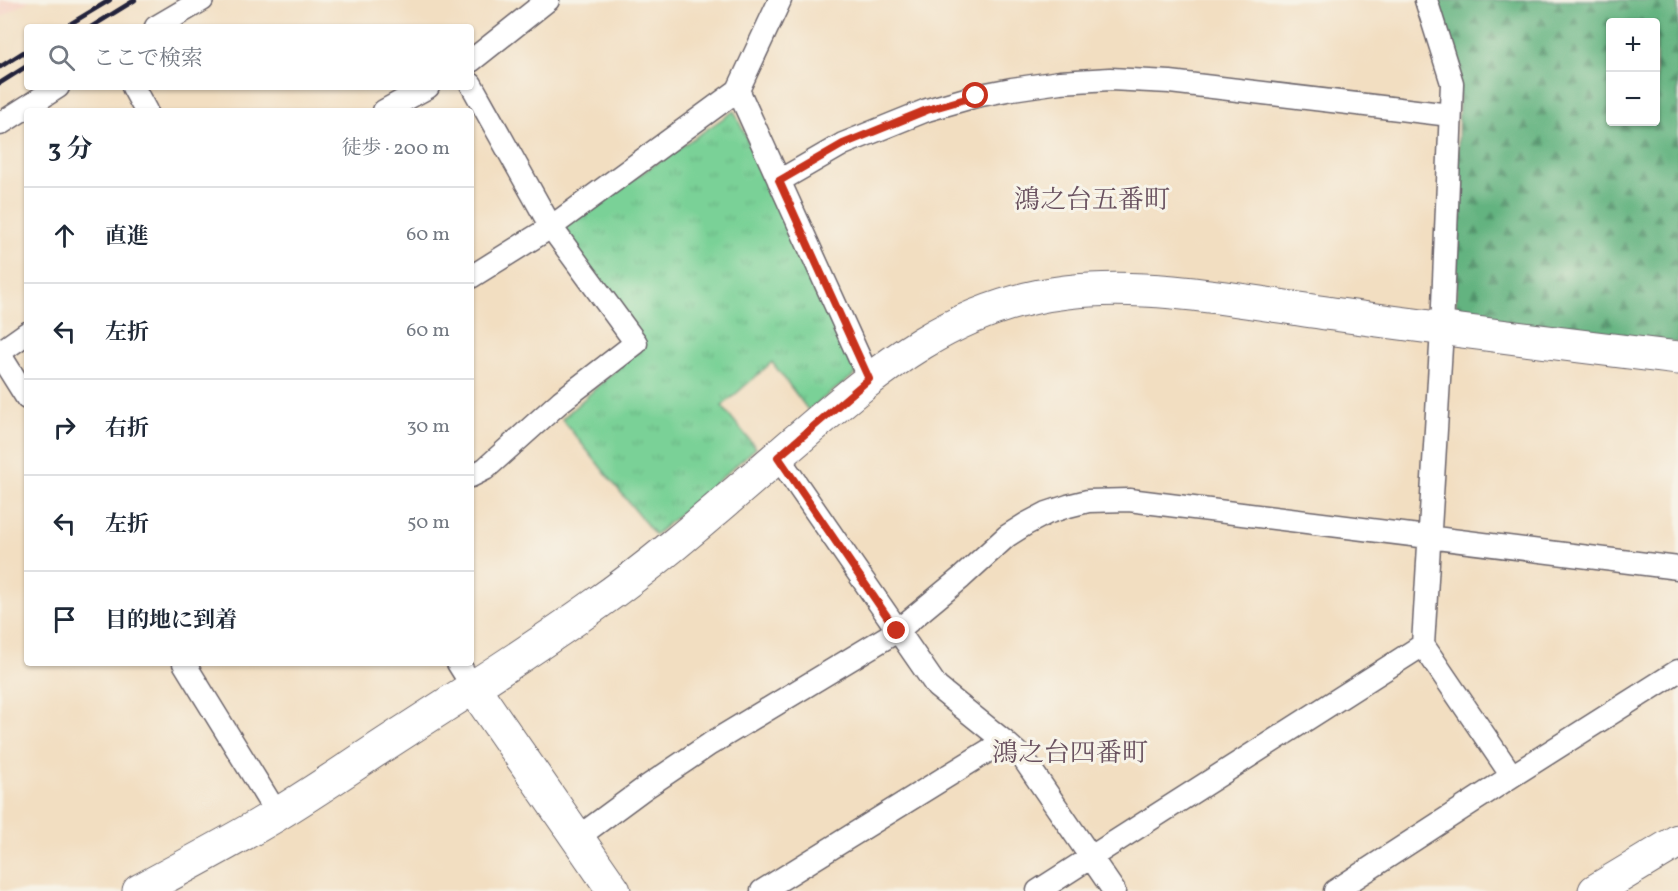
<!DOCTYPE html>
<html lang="ja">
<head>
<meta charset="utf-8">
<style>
	body { margin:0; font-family:Vollkorn,"Noto Serif JP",serif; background:#f6f6f7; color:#1f2937 }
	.controls { position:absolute; right:18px; top:18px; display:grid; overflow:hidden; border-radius:6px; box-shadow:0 2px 4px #0004 }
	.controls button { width:54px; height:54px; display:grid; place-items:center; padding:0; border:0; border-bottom:2px solid #e0e1e3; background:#fff; color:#1f2937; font:30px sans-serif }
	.stop { position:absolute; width:18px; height:18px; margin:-14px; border:4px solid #c8321e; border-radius:50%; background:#fff }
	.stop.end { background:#c8321e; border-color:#fff; box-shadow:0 2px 6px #0008 }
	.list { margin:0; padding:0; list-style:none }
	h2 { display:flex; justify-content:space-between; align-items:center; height:78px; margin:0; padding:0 24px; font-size:26px }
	h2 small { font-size:20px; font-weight:400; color:#747a83 }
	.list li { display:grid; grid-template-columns:39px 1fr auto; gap:18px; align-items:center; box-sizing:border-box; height:96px; padding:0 24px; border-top:2px solid #e0e1e3 }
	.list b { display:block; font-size:22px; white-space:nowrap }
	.list em { font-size:20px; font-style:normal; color:#747a83 }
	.icon { flex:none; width:33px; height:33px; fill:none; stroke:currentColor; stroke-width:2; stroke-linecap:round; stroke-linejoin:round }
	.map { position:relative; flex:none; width:1678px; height:891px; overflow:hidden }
	.search { position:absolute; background:#fff; box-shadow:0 2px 4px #0004; left:24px; top:24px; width:450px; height:66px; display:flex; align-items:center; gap:15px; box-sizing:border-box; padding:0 21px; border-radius:6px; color:#747a83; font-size:22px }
	.panel { position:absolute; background:#fff; box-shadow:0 2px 4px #0004; left:24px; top:108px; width:450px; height:558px; border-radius:6px }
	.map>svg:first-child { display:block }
	.built { fill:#f6d2c4 }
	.forest { fill:url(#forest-firs); stroke:#426a5e; stroke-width:1.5; fill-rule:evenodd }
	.park { fill:url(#park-tufts); stroke:#4e7a69; stroke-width:1.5 }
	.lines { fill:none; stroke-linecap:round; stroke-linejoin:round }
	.street-casing { stroke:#6b646a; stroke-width:25 }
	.secondary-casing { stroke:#6b646a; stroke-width:35 }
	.street { stroke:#fff; stroke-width:22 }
	.secondary { stroke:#fff; stroke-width:33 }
	.rail { stroke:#22223b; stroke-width:4.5 }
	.route { stroke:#c8321e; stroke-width:8 }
	.labels { text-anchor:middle; stroke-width:6; stroke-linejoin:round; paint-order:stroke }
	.quarter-label { font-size:26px; fill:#69515f; stroke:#f7f3e8 }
</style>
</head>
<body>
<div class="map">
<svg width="1678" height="891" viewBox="0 0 1678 891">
	<defs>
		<pattern id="forest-firs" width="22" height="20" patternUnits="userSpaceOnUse" patternTransform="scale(1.5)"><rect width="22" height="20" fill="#63b380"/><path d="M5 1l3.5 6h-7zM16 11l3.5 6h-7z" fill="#51916a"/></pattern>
		<pattern id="park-tufts" width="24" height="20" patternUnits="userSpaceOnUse" patternTransform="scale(1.5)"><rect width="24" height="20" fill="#7ad197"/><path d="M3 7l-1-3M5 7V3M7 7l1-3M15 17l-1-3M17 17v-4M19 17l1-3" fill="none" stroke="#69b383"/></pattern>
	</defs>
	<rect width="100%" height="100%" fill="#f7f3e8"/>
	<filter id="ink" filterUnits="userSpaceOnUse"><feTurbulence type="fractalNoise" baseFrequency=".0167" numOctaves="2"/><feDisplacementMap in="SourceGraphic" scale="12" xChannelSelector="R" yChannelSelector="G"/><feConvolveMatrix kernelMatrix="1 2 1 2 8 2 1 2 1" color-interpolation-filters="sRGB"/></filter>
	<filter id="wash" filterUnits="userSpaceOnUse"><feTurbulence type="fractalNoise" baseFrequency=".008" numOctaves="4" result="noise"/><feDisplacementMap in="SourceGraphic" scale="24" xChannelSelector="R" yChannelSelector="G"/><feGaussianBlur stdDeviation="1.35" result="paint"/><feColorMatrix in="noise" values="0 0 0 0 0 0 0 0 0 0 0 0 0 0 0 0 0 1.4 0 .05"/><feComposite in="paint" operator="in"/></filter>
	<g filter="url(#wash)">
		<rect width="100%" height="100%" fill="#f2dec1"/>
		<!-- built -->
		<path class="built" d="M0,0H30L0,18Z"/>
		<!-- forest -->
		<path class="forest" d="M1434,0H1678V343L1456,319L1459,79ZM1610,22H1656V122H1610Z"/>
		<!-- park -->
		<path class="park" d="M734,111L857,373L808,410L772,362L722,406L756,448L655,535L562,419L642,346L562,227Z"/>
	</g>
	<g filter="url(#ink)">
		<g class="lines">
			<defs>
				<path id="street" d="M1426,0L1452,83L1442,330L1423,645L1512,776
					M156,27L202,0
					M471,61L548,0
					M471,84L551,227L636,343L561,401L485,469L471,476
					M133,87L146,111
					M738,90L869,379
					M384,111L428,87
					M0,124L58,87
					M779,181L843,144L927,110L976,96L1012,89L1060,82L1110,79L1170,82L1450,115
					M471,277L551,227L738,90L780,0
					M0,352L27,333
					M0,355L27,398
					M778,457L937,687L1004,741L1023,758L1114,891
					M184,663L277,814
					M458,663L473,687
					M577,838L642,790L710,744L897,631L961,578L1007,536L1026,524L1047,513L1068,506L1088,501L1129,500L1678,568
					M762,891L1004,741
					M1038,891L1423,645
					M1335,891L1512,776L1678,671"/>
				<path id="secondary" d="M473,687L614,891
					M139,891C185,866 231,842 276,815C321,788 363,758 407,730C470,689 534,649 595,605C661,559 722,504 784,451C871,377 946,306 1066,292C1154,282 1246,302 1333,314C1448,330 1563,344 1678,358
					M1595,891L1678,841"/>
			</defs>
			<!-- street casing -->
			<use href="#street" class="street-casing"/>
			<!-- secondary casing -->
			<use href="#secondary" class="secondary-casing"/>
			<!-- street -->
			<use href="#street" class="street"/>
			<!-- secondary -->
			<use href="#secondary" class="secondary"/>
			<!-- rail -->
			<path class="rail" d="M65,27L110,0
				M91,27L135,0
				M0,67L27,50
				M0,83L27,66"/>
		</g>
	</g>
	<g class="lines" filter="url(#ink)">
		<!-- route -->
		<path class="route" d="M897,631L778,457L869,379L779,181L843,144L927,110L976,96"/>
	</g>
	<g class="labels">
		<!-- quarter labels -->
		<g class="quarter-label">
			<text x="1092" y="208">鴻之台五番町</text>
			<text x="1070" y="761">鴻之台四番町</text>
		</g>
	</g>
</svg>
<div class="controls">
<button>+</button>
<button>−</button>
</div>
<div class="stop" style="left:976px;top:96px"></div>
<div class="stop end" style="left:897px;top:631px"></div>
<div class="search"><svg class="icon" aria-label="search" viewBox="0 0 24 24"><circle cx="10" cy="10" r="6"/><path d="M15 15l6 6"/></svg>ここで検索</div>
<section class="panel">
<h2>3 分<small>徒歩 · 200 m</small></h2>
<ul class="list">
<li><svg class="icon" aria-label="ahead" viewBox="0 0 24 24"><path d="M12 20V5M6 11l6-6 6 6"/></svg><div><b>直進</b></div><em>60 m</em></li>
<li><svg class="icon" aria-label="left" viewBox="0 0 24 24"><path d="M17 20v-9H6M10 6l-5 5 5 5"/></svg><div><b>左折</b></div><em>60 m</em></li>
<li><svg class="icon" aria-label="right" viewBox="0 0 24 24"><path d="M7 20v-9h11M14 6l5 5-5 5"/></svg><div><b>右折</b></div><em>30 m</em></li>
<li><svg class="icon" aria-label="left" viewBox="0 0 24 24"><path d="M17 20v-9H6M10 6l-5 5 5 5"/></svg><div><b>左折</b></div><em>50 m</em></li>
<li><svg class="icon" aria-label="arrive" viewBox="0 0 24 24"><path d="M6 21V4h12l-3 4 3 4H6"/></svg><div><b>目的地に到着</b></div></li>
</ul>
</section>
</div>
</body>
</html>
